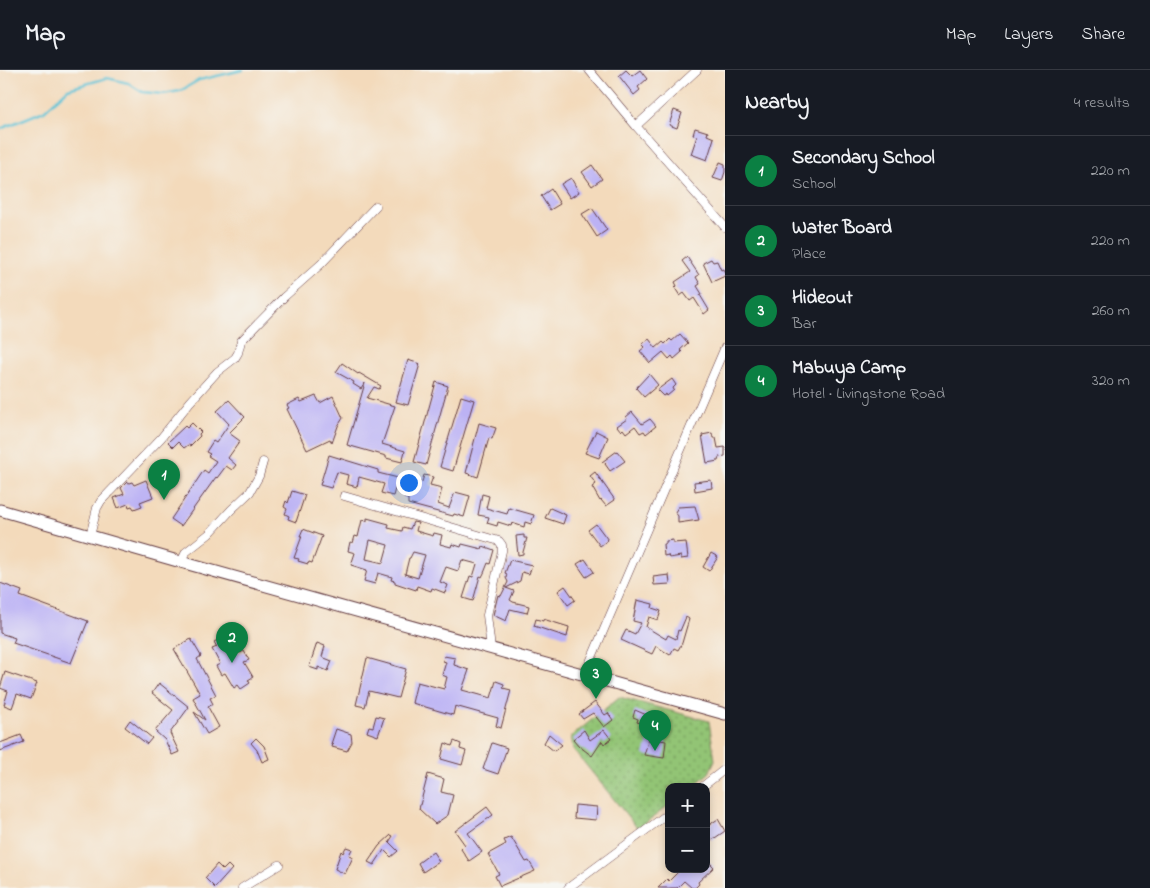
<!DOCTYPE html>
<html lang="en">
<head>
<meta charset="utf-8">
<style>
	body { margin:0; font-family:"Indie Flower",sans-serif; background:#20242c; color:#f1f3f6 }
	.controls { position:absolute; right:15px; bottom:15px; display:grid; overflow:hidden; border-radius:10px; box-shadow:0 2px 8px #0003 }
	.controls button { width:45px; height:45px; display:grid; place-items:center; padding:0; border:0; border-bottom:1px solid #363941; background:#171b24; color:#f1f3f6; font:25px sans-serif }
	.you { position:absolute; left:408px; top:412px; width:18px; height:18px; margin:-12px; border:4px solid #fff; border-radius:50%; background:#1a73e8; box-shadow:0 0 0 8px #1a73e833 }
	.badge { display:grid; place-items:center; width:32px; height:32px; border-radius:50%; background:#0b8043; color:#fff; font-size:16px; font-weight:700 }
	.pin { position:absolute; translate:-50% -41px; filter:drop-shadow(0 1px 2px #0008) }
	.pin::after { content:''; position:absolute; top:26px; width:18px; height:15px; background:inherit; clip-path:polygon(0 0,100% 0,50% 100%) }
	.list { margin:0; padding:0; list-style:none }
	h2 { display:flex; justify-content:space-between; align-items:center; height:65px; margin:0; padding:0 20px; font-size:21px }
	h2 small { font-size:16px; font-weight:400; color:#9ea1a6 }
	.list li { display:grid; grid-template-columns:32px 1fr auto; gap:15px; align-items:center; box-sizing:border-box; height:70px; padding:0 20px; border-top:1px solid #363941 }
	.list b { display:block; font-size:19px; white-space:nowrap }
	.list p { margin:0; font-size:16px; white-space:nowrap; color:#9ea1a6 }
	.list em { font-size:16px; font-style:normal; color:#9ea1a6 }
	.map { position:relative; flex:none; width:725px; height:818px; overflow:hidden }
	header { display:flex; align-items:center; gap:30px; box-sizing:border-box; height:70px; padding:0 25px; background:#171b24; border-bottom:1px solid #363941 }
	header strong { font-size:24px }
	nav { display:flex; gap:28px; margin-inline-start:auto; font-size:18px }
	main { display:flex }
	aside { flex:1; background:#171b24 }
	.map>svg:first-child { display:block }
	.park { fill:url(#park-dots); stroke:#6e7250 }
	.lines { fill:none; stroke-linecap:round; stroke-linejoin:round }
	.stream { stroke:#58c1d4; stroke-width:2.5 }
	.building { fill:#bcb2f4; fill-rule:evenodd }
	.street-casing { stroke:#633b41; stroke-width:9 }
	.secondary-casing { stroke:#633b41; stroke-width:13 }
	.street { stroke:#fff; stroke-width:8 }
	.secondary { stroke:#fff; stroke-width:11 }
</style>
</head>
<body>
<header>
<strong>Map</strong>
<nav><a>Map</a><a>Layers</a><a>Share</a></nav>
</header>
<main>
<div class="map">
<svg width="725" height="818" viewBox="0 0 725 818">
	<defs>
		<pattern id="park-dots" width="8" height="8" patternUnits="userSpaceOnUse" patternTransform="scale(1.25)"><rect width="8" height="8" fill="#92c475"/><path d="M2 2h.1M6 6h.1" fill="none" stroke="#799f60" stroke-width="1.8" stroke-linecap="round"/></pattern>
	</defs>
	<rect width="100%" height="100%" fill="#f6f6f2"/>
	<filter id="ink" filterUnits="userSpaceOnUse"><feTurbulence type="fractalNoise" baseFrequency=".02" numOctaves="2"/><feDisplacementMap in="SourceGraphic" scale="10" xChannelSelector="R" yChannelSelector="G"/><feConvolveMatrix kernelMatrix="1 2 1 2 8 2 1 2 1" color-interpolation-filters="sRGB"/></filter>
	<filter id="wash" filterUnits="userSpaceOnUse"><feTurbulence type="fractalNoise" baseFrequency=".0096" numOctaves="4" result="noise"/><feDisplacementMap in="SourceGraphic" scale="20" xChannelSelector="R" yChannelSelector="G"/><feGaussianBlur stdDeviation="1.12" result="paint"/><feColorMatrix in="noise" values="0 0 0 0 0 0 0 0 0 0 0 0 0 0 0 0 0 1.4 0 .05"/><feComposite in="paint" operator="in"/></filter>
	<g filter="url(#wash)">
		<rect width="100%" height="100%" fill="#f3dabb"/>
		<!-- park -->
		<path class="park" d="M619,627L709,651L715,690L709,703L692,717H669V735L638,759L573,679L571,667Z"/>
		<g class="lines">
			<!-- stream -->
			<path class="stream" d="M0,59L44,41L68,19L107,8L128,13L142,22L163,24L180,21L199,10L243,0"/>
		</g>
		<g id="blocks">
			<!-- building -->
			<path class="building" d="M626,0L632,6L640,0L647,9L638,17L640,20L634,25L619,6Z
				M674,40L682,43L677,58L669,55Z
				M695,58L708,62L707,65L714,68L707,90L691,84L697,66L693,65Z
				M720,92L725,94V102L722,111L713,108Z
				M592,95L602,109L592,116L582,102Z
				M571,108L579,122L570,128L561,114Z
				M551,119L560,134L550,140L541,126Z
				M592,138L607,160L597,167L582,144Z
				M687,187L699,205L696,207L700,214L697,216L702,224L700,225L709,240L704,244L694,228L690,231L684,223L680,226L675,218L677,216L675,212L690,202L682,191Z
				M711,189L713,192L717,191L721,200L723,199L725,203V206L712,212L703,193Z
				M680,264L688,273L680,280L682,282L674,289L672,286L669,289L663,282L650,293L640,281L645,277L642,274L649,269L656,278L663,272L665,274L670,269L672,271Z
				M408,290L420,294L408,335L396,332Z
				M342,293L358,304L359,303L381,316L379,319L374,317L367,328L395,336L382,374L405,381L402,392L386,388V386L347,375L365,313L361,319L353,314L354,312L336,302Z
				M649,304L658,315L644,327L636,318Z
				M672,309L676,315L673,318L674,320L667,326L666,324L663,326L657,320Z
				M436,312L448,316L426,395L414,392Z
				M316,326L320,333L333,326L343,348L338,356L332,373L330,369L307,380L287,339L289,338L287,335L299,329L301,332Z
				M461,326L474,330L453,401L440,397Z
				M229,330L245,347L229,363L240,371L228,388L236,395L232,400L226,396L217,408L216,407L181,456L171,449L204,400L208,403L216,391L208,386L210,384L206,382L213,371L216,373L229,354L217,341Z
				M632,342L642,354L650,349L656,356L646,364L644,361L640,363L635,356L626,363L623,359L621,361L617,356L627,349L626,347Z
				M192,353L201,362L199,364L200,366L190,376L188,375L184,378L178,372L173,377L168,372L185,356L187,358Z
				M479,353L496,358L492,369L489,368L478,407L466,403Z
				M596,361L608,367L599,388L585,383Z
				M712,363L713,368H716L718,378L725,377V386L719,387L718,391L707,393L702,365Z
				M617,381L625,391L610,401L605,394L606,393L602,392Z
				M329,385L378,400V403L398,408L393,426L381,423L384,414L359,407L357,417L346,414L348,405L337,402L331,418L320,415Z
				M595,402L615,430L606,436L601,430L600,431L592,417L596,414L590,406Z
				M424,405L433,407L430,415L442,418L438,434L449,438L455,422L470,426L464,447L454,444L453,446L408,434V429L404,428L409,408L422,412Z
				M146,410L153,427L140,432L142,436L134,439L132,436L129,437L128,434L118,438L114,428L124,424L121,418L127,412L129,413L132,412L134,415Z
				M711,410L712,418L695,421L694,412Z
				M292,421L305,425L296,452L288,449L289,446L285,444L287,439L284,437L286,431L288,433Z
				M482,424L489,426L486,438L507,444L509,438L534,445L531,454L525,452L524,457L512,453L511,456L498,452L497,456L487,453L489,447L478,445Z
				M695,436L699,450L678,453V446L675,442L678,437Z
				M550,438L566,445L563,454L545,448Z
				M367,448L389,454L388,458L402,461L403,457L410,459L413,452L418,453L416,461L433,466L434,463L442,465L440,474L451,477L452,474L461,477L462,474L482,479L483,476L494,480L490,494L488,493L484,503L482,507L480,506L473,531L463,528L470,506L473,507L477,494L462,490L458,501L446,497L440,512L448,515L445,523L432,518L431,521L417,516L416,520L395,513V511L391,510L392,507L378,503L375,514L364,511L367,500L351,495L355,483L348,481L350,472L353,473L355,466L358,467L362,450L367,451ZM370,470L388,475L383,493L366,489ZM413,482L425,485L418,508L405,504L409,488H410Z
				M596,454L608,470L600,476L588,460Z
				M303,459L322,466L312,493L309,492L308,494L298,491L299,489L294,488L302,466H300Z
				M524,465V468H527L523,482V484L518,485L516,466Z
				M673,470V473L686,472L688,488L681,489V486L669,488L668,485L664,486L663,474H666V471Z
				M711,483L718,487L709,501L703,497Z
				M585,489L594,502L586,507L577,494Z
				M510,490L532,495L529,504L522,502L520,511L506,518L514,521L510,530L513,532L529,536L527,543L510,539L506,551L493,545L498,525L501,526L508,512L506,508L507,504L505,503Z
				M669,505L670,514L654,515L653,507Z
				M0,513L22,521L20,526L88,551L71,593L13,573L15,568L0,563Z
				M565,516L575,530L568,535L558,521Z
				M637,530L653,534L652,538L661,541L658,550L649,547L646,557L666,569L668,565L676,569L678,560L680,561L686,547L689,549L682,573L678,580L674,578L670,585L656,576L652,584L621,570L626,560L635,564L641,553L633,551Z
				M536,549L543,551V549L569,557L567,567L534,556Z
				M223,567L226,572L231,569L240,583L244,581L249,590L244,592L253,607L248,610L250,613L241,619L238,615L234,618L225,603L221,605L216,596L220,594L212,579L217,577L214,572Z
				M191,569L201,586L197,589L216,625L210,628L213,634L208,637L219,657L207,664L194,642L205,650L193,628L200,624L174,579Z
				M317,573L325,576L322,587L332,591L328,601L318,597V600L309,597Z
				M444,586L455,588L454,595L469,600L462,620L491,628L496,611L504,614L503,618L511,620L501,658L496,656L498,648L455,636L453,645L412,633L417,612L444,619L447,607L442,605L446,592L443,591Z
				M367,588L406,599L398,628L369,621L365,637L356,635Z
				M5,602L37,613L31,629L17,624L12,638L4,635L8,621L0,618Z
				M159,613L189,637L170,663L179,682L172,685L165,670L155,661L173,640L152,623Z
				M595,632L605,645L608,643L613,650L604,657L593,643L583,649L579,644Z
				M635,640L649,646L646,655L637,652L638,649L633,647Z
				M376,646L384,648L378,666L367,662L369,656L373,657Z
				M130,650L152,668L147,674L125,657Z
				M336,659L351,664L352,672L347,681L332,677L333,674H331Z
				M584,660L590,670L604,660L611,669L604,674L602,671L592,686L579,676L573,669Z
				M549,664L562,675L554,681L544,673Z
				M21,665L24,672L0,681V673Z
				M256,668L264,676L269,689L262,692L257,680L251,673Z
				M649,668L666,671L664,688L644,685Z
				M454,671L461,674L460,679L466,681L462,695L441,689L445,673L452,676Z
				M492,673L507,678L498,704L483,699Z
				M428,704L444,709L441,722L453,725L448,745L435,754L419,739Z
				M575,735L597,737L596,750L574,748Z
				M487,737L493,745L468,763L482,782L469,791L461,779L465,775L455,761Z
				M718,749L725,761L712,770L706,762V757Z
				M391,765L393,766L389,772L398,781L391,787L384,780L374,795L368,792L379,776Z
				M511,767L526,792L529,791L535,801L500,816L495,806L499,804L488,784L506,774L504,770Z
				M346,777L352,779L349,785L353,787L345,804L335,799L341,781L343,783Z
				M433,782L439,791L423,802L418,793Z
				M706,789L714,797L698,812L699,814L695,818H692L684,811L677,818H658L667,809L669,811L681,799H706Z
				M217,794L223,800L228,795L232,799L215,818L205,808Z"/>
		</g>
	</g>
	<g filter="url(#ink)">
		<use href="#blocks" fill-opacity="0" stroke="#633b41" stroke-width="1"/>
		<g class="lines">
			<defs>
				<path id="street" d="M589,0L636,56
					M697,0L636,56L725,157
					M344,426L499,471L502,475V481L487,545L491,579
					M90,466L97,438L101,431L161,368L190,332L217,302L235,288L238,283L241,271L284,227L321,194L376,136
					M181,492L186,482L209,464L231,440L250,422L259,406L263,392
					M584,606L725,277
					M702,717L725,699
					M242,818L279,795
					M568,818L669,743"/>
				<path id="secondary" d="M0,440L181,492L725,644"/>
			</defs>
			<!-- street casing -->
			<use href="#street" class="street-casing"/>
			<!-- secondary casing -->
			<use href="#secondary" class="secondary-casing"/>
			<!-- street -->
			<use href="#street" class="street"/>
			<!-- secondary -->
			<use href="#secondary" class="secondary"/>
		</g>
	</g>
</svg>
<div class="controls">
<button>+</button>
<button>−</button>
</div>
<div class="you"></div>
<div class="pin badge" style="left:164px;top:430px">1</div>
<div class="pin badge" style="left:232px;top:593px">2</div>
<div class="pin badge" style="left:596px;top:629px">3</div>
<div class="pin badge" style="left:655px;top:681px">4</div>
</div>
<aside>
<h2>Nearby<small>4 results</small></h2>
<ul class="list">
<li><span class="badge">1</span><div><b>Secondary School</b><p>School</p></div><em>220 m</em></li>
<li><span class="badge">2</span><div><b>Water Board</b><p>Place</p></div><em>220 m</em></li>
<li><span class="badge">3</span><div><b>Hideout</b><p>Bar</p></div><em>260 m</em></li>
<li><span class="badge">4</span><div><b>Mabuya Camp</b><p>Hotel · Livingstone Road</p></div><em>320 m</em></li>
</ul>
</aside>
</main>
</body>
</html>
